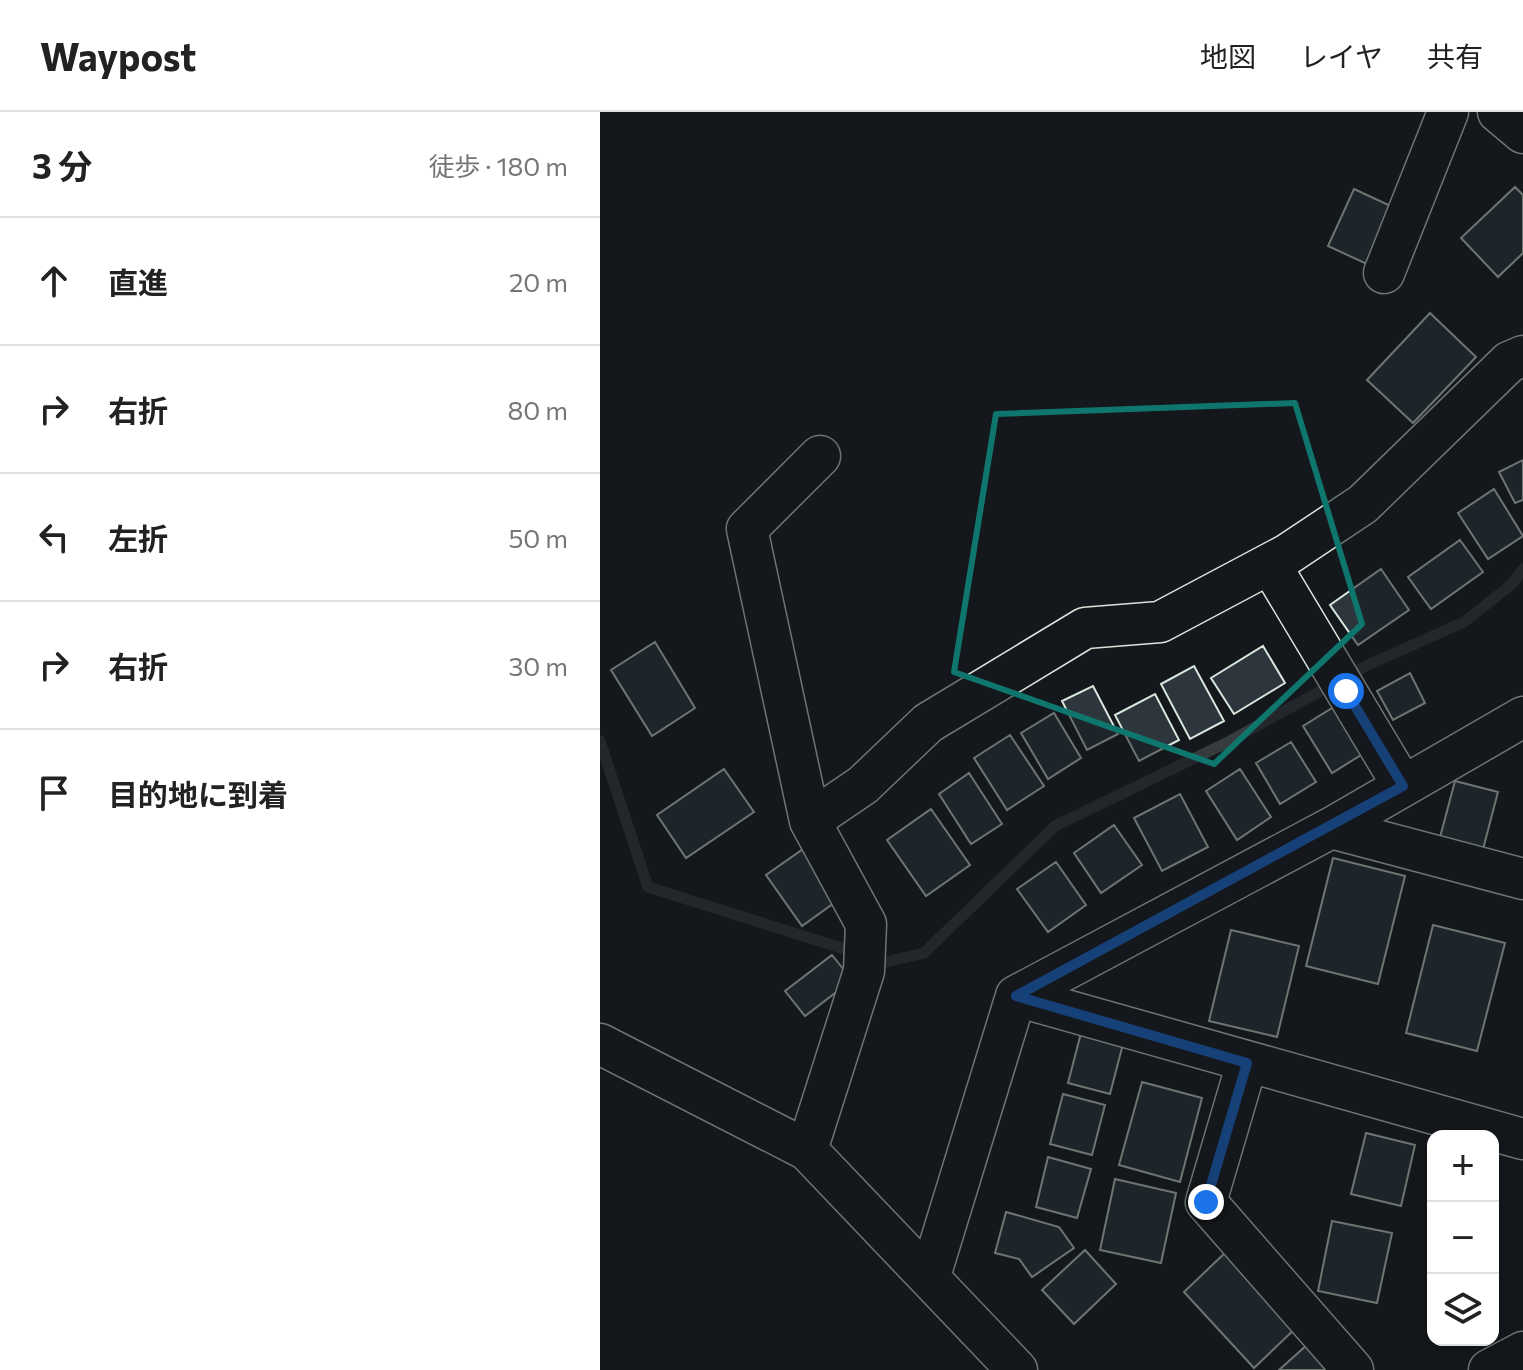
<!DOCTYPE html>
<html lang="ja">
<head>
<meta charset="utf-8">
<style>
	body { margin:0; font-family:Commissioner,"Noto Sans JP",sans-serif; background:#f2f2f2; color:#222 }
	.controls { position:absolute; right:24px; bottom:24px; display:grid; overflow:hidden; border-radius:16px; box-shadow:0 4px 20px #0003 }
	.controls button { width:72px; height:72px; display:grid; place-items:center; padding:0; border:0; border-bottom:2px solid #e0e0e0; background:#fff; color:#222; font:40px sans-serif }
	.stop { position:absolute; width:24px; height:24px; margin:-18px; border:6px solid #1a73e8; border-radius:50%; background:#fff }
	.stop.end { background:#1a73e8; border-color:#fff; box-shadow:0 2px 8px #0008 }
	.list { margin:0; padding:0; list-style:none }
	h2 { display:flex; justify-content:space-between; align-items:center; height:104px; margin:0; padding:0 32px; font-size:34px }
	h2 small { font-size:26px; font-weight:400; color:#767676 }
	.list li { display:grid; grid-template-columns:52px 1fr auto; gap:24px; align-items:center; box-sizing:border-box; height:128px; padding:0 32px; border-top:2px solid #e0e0e0 }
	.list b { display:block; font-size:30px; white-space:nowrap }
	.list em { font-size:26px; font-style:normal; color:#767676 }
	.icon { flex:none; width:44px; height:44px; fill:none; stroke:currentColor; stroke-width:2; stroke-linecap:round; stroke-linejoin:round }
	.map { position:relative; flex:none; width:923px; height:1258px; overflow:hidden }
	header { display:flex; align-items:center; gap:48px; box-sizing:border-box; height:112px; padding:0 40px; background:#fff; border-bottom:2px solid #e0e0e0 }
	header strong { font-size:38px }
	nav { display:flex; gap:44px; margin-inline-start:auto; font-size:28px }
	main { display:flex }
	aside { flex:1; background:#fff }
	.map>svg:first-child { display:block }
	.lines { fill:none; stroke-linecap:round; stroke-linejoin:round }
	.stream { stroke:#363b3e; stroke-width:11 }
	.building { fill:#2c363c; stroke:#d8e6dc; stroke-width:2 }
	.minor-casing { stroke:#d8e6dc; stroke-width:43 }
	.minor { stroke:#14181c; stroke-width:40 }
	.route { stroke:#1a73e8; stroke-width:10 }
	.marked { fill:none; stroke:#0f766e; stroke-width:6; stroke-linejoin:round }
</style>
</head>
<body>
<header>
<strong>Waypost</strong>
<nav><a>地図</a><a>レイヤ</a><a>共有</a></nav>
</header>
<main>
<aside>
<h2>3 分<small>徒歩 · 180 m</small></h2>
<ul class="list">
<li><svg class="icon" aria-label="ahead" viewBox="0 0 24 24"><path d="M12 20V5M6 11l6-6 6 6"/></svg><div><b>直進</b></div><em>20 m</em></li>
<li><svg class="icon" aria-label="right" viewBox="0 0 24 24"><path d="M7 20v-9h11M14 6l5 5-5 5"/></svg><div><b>右折</b></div><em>80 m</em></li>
<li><svg class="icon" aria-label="left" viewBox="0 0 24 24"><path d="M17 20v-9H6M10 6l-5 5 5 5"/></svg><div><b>左折</b></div><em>50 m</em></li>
<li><svg class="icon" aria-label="right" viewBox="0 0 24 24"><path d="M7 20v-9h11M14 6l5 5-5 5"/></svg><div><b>右折</b></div><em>30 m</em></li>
<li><svg class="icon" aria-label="arrive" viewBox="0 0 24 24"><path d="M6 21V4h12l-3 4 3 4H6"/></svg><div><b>目的地に到着</b></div></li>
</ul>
</aside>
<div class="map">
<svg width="923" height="1258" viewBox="0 0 923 1258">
	<rect width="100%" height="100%" fill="#14181c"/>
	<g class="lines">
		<!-- stream -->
		<path class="stream" d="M0,629L48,775L286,850L324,841L455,714L626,631L768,553L864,510L911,473L923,457"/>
	</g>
	<!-- building -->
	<path class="building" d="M915,75L923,83V141L898,165L861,126Z
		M754,77L795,96L769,153L728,134Z
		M830,201L876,245L813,311L767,268Z
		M923,348V388L915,391L899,360Z
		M894,377L923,424L888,447L858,401Z
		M860,428L883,460L831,497L808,465Z
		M781,457L809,498L758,533L730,493Z
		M55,530L95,596L52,624L11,558Z
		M663,534L685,571L634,602L611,566Z
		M594,554L624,609L590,627L561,572Z
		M810,561L825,591L793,608L777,579Z
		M493,574L518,622L487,638L462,589Z
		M555,582L579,628L539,649L515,603Z
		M737,593L766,640L732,661L703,614Z
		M454,601L481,646L448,667L421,621Z
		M410,623L444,674L407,698L374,646Z
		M691,630L716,670L680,692L656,651Z
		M124,657L154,700L86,746L57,703Z
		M640,657L671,705L637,728L606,679Z
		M369,661L402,712L371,732L339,682Z
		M855,669L898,680L882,741L839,729Z
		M580,682L608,735L562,759L534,706Z
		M331,697L370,753L326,784L287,728Z
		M514,713L542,753L501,781L474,741Z
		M206,735L241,786L202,814L166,763Z
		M733,746L805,764L778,872L706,854Z
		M456,750L486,793L448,820L417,777Z
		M833,813L905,831L877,939L806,921Z
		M631,818L699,834L677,925L609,909Z
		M232,843L252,868L205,904L185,879Z
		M481,921L523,932L510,982L468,971Z
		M542,970L602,986L580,1070L519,1053Z
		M463,982L505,993L492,1043L450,1032Z
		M766,1021L815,1033L801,1094L751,1082Z
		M448,1045L491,1057L477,1106L436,1095Z
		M515,1067L576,1081L561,1151L500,1138Z
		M406,1100L459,1115L474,1136L432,1165L419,1147L395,1141Z
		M732,1109L792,1121L777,1191L718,1179Z
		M485,1138L516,1172L474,1212L442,1178Z
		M627,1139L698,1214L654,1256L584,1180Z
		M708,1232L731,1258H679Z"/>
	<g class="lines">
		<defs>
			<path id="minor" d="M898,0L923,21
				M784,161L848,0
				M220,344L147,417L210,709L263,673L328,611L485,516L560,510L688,442L763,392L909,250L923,244
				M670,452L803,674
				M731,716L923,767
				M416,884L923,1027
				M0,932L207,1038L417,1258
				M647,951L606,1090L753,1258
				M207,1038L264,859L266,812L210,709
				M330,1164L416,884L731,716L923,605
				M889,1258L923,1240"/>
		</defs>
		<!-- minor casing -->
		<use href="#minor" class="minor-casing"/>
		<!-- minor -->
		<use href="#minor" class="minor"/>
	</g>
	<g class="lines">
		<!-- route -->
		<path class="route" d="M606,1090L647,951L416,884L803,674L746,579"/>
	</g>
	<!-- marked area -->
	<path d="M0 0H923V1258H0ZM695,291L762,512L614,652L354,560L396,302Z" fill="#14181c" fill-opacity=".55" fill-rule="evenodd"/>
	<path class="marked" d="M695,291L762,512L614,652L354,560L396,302Z"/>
</svg>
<div class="controls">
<button>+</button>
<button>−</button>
<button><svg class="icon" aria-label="layers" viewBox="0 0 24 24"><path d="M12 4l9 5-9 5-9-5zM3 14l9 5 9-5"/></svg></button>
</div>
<div class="stop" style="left:746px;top:579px"></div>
<div class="stop end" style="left:606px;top:1090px"></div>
</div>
</main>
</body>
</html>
